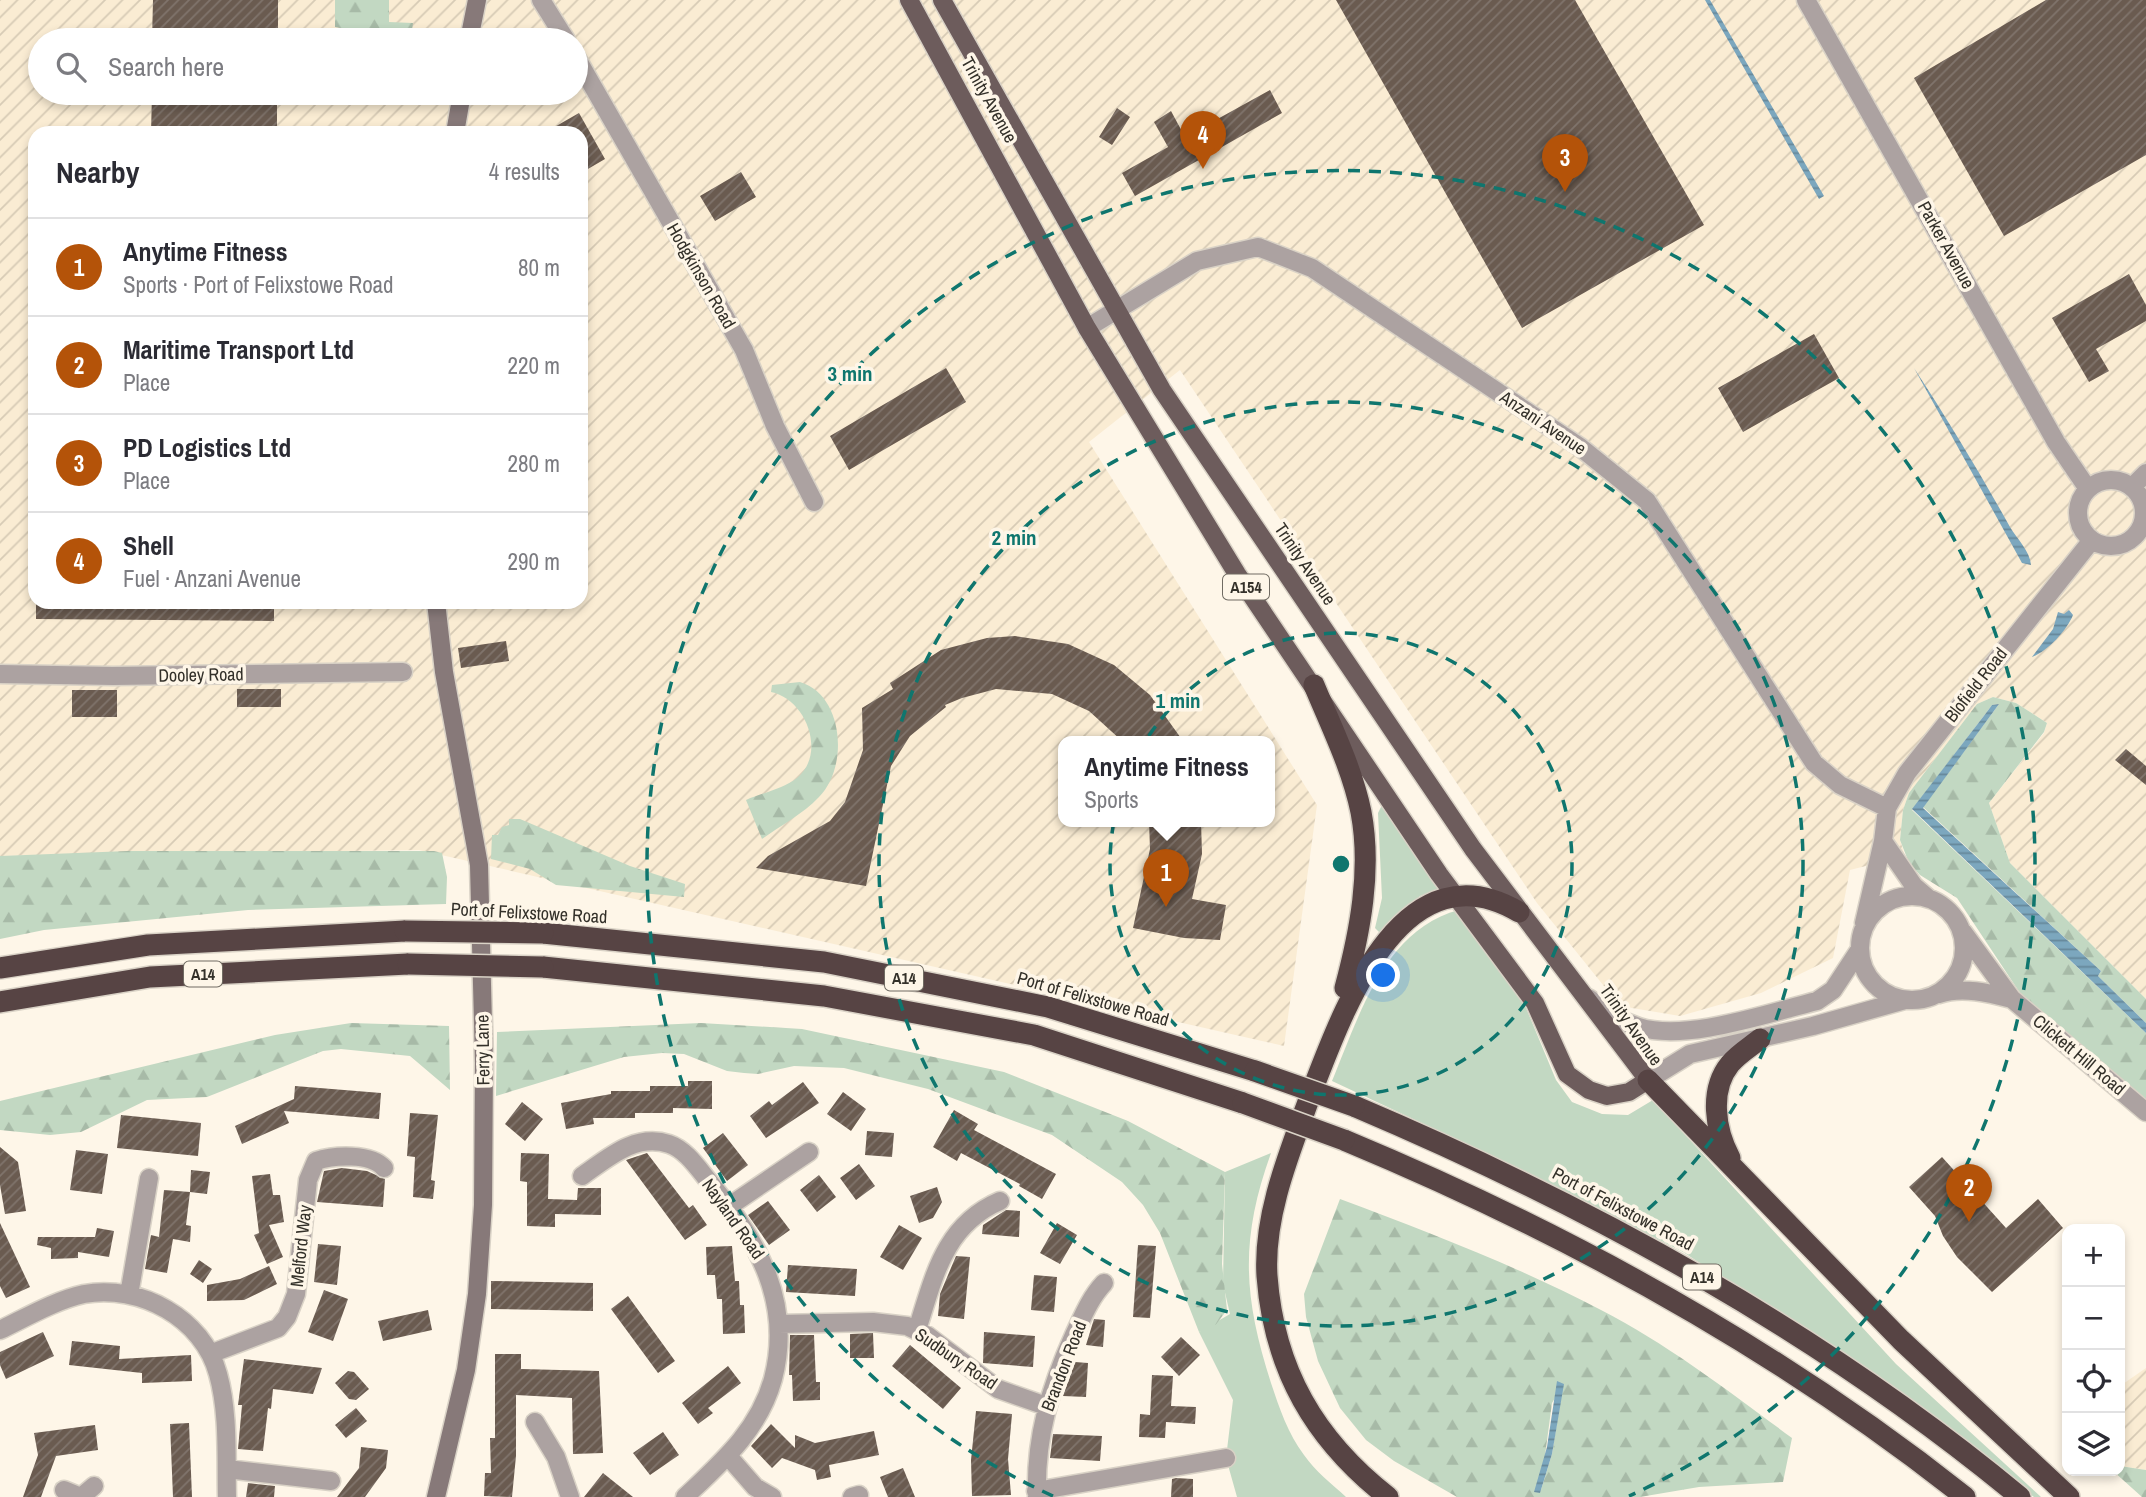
<!DOCTYPE html>
<html lang="en">
<head>
<meta charset="utf-8">
<style>
	body { margin:0; font-family:"Archivo Narrow",sans-serif; background:#f2f2f3; color:#2b2b33 }
	.controls { position:absolute; right:21px; bottom:21px; display:grid; overflow:hidden; border-radius:14px; box-shadow:0 4px 10px #0003 }
	.controls button { width:63px; height:63px; display:grid; place-items:center; padding:0; border:0; border-bottom:2px solid #e1e1e2; background:#fff; color:#2b2b33; font:35px sans-serif }
	.you { position:absolute; left:1384px; top:976px; width:24px; height:24px; margin:-18px; border:5px solid #fff; border-radius:50%; background:#1a73e8; box-shadow:0 0 0 10px #1a73e833 }
	.badge { display:grid; place-items:center; width:46px; height:46px; border-radius:50%; background:#b45309; color:#fff; font-size:23px; font-weight:700 }
	.pin { position:absolute; translate:-50% -58px; filter:drop-shadow(0 2px 4px #0008) }
	.pin::after { content:''; position:absolute; top:37px; width:24px; height:21px; background:inherit; clip-path:polygon(0 0,100% 0,50% 100%) }
	.popup { position:absolute; left:1058px; top:736px; width:217px; height:91px; box-sizing:border-box; display:grid; place-content:center; border-radius:14px; background:#fff; filter:drop-shadow(0 2px 5px #0005); font-size:23px; white-space:nowrap; color:#7c7c81 }
	.popup b { font-size:26px; color:#2b2b33 }
	.popup::after { content:''; position:absolute; left:50%; top:100%; margin-left:-14px; border:14px solid transparent; border-top-color:#fff }
	.list { margin:0; padding:0; list-style:none }
	h2 { display:flex; justify-content:space-between; align-items:center; height:91px; margin:0; padding:0 28px; font-size:30px }
	h2 small { font-size:23px; font-weight:400; color:#7c7c81 }
	.list li { display:grid; grid-template-columns:46px 1fr auto; gap:21px; align-items:center; box-sizing:border-box; height:98px; padding:0 28px; border-top:2px solid #e1e1e2 }
	.list b { display:block; font-size:26px; white-space:nowrap }
	.list p { margin:0; font-size:23px; white-space:nowrap; color:#7c7c81 }
	.list em { font-size:23px; font-style:normal; color:#7c7c81 }
	.icon { flex:none; width:38px; height:38px; fill:none; stroke:currentColor; stroke-width:2; stroke-linecap:round; stroke-linejoin:round }
	.map { position:relative; flex:none; width:2146px; height:1497px; overflow:hidden }
	.search { position:absolute; background:#fff; box-shadow:0 4px 10px #0003; left:28px; top:28px; width:560px; height:77px; display:flex; align-items:center; gap:18px; box-sizing:border-box; padding:0 24px; border-radius:38px; color:#7c7c81; font-size:26px }
	.panel { position:absolute; background:#fff; box-shadow:0 4px 10px #0003; left:28px; top:126px; width:560px; height:483px; border-radius:21px }
	.map>svg:first-child { display:block }
	.industrial { fill:url(#industrial-furrows); fill-rule:evenodd }
	.grass { fill:#c2d8c2 }
	.forest { fill:url(#forest-firs); fill-rule:evenodd }
	.water { fill:url(#water-rules) }
	.building { fill:url(#building-hatch) }
	.lines { fill:none; stroke-linecap:round; stroke-linejoin:round }
	.street-casing { stroke:#d9d2c6; stroke-width:21 }
	.secondary-casing { stroke:#d9d2c6; stroke-width:21 }
	.primary-casing { stroke:#d9d2c6; stroke-width:21 }
	.highway-casing { stroke:#d9d2c6; stroke-width:24 }
	.street { stroke:#aca2a1; stroke-width:18 }
	.secondary { stroke:#877979; stroke-width:18 }
	.primary { stroke:#6d5c5c; stroke-width:18 }
	.highway { stroke:#574444; stroke-width:21 }
	.highway-bridge-casing { stroke:#d9d2c6; stroke-width:24; stroke-linecap:butt }
	.highway-bridge { stroke:#574444; stroke-width:21 }
	.ring { fill:none; stroke:#0f766e; stroke-width:3.5; stroke-dasharray:12 9 }
	.labels { text-anchor:middle; stroke-width:7; stroke-linejoin:round; paint-order:stroke }
	.shield { fill:#fef6e8; stroke:#706b62; stroke-width:2 }
	.shield-label { font-size:16px; font-weight:bold; fill:#333029 }
	.street-label { font-size:18px; fill:#333029; stroke:#fef6e8 }
	.centre { fill:#0f766e; stroke:#fef6e8; stroke-width:3.5 }
	.ring-label { font-size:21px; text-anchor:middle; font-weight:bold; fill:#0f766e; stroke:#fef6e8; stroke-width:7; stroke-linejoin:round; paint-order:stroke }
</style>
</head>
<body>
<div class="map">
<svg width="2146" height="1497" viewBox="0 0 2146 1497">
	<defs>
		<pattern id="industrial-furrows" width="10" height="10" patternUnits="userSpaceOnUse" patternTransform="scale(1.75)"><rect width="10" height="10" fill="#faecd3"/><path d="M-1 1l2-2M0 10L10 0M9 11l2-2" fill="none" stroke="#d7cbb5"/></pattern>
		<pattern id="forest-firs" width="22" height="20" patternUnits="userSpaceOnUse" patternTransform="scale(1.75)"><rect width="22" height="20" fill="#c2d8c2"/><path d="M5 1l3.5 6h-7zM16 11l3.5 6h-7z" fill="#a7baa7"/></pattern>
		<pattern id="water-rules" width="6" height="5" patternUnits="userSpaceOnUse" patternTransform="scale(1.75)"><rect width="6" height="5" fill="#7ca7be"/><path d="M0 2.5h6" fill="none" stroke="#66889a"/></pattern>
		<pattern id="building-hatch" width="6" height="6" patternUnits="userSpaceOnUse" patternTransform="scale(1.75)"><rect width="6" height="6" fill="#6a5b50"/><path d="M-1 1l2-2M0 6l6-6M5 7l2-2" fill="none" stroke="#80746c"/></pattern>
	</defs>
	<rect width="100%" height="100%" fill="#fef6e8"/>
	<!-- industrial -->
	<path class="industrial" d="M0,0H2146V999L2010,863L1989,803L2044,733L2047,723L2016,703L1993,697L1977,704L1909,793L1903,810L1900,840L1905,856L1850,870L1833,958L1761,993L1680,1016L1620,1006L1537,903L1180,370L1089,442L1317,805L1284,1046L419,850L0,856ZM40,40H576V93H40ZM35,133H581V602H35ZM1063,741H1269V821H1063Z
		M2146,1368V1470L2120,1466V1386Z"/>
	<!-- grass -->
	<path class="grass" d="M1382,805L1443,889L1420,896L1380,933L1375,928L1382,898L1378,813Z
		M1459,910L1524,1003L1556,1080L1572,1102L1602,1114L1628,1115L1653,1100L1896,1364L2041,1497H2034L1878,1380L1683,1252L1505,1162L1332,1081C1358,1019 1384,929 1459,910Z
		M1271,1153C1240,1239 1243,1296 1271,1383C1279,1407 1288,1434 1304,1455C1315,1471 1332,1484 1346,1497H1237L1226,1458L1233,1400L1199,1332L1230,1314L1223,1284L1225,1172Z"/>
	<!-- forest -->
	<path class="forest" d="M335,0H389V22L413,23L412,30L357,31L335,27Z
		M800,682C844,695 849,767 819,797C803,814 780,826 762,839L746,800C762,793 783,789 797,778C827,753 806,699 771,692L772,685Z
		M1993,697L2016,703L2047,723L2044,732L1989,803L2010,863L2146,999V1023L2098,976L2101,971L1923,807L1999,704L1992,705L1983,717L1912,810L2146,1033V1102L2022,996L1957,898L1920,875L1909,863L1900,840L1903,810L1909,793L1977,704Z
		M509,819H520L630,866L685,884L684,897L556,885L530,869L491,859L492,835H498L502,827L509,825Z
		M128,851H434L442,853L447,877L446,904L248,910L44,930L0,939V856Z
		M351,1023L449,1026L450,1090L410,1056L341,1049L323,1051L207,1097L147,1100L81,1132L50,1135L0,1130V1101L275,1035Z
		M701,1023L802,1029L1004,1072L1128,1121L1225,1172L1222,1264L1227,1310L1214,1327L1199,1332L1160,1233L1143,1205L1122,1182L1052,1135L928,1089L844,1068L794,1066L758,1074L744,1073L727,1071L684,1054L662,1053L624,1057L496,1096L497,1032Z
		M1340,1199C1428,1232 1517,1266 1601,1310C1669,1345 1731,1393 1792,1438L1783,1482L1699,1487L1640,1497H1457L1394,1461L1366,1440L1340,1408L1318,1361L1306,1317L1304,1294ZM1563,1385L1552,1454L1540,1493L1552,1403Z
		M2120,1466L2146,1470V1497H2142L2113,1471H2120Z"/>
	<!-- water -->
	<path class="water" d="M1705,0H1710L1824,196L1819,199Z
		M1914,368C1948,420 1980,473 2010,527C2017,539 2030,551 2031,565L2022,563Z
		M2069,610L2073,615C2067,630 2048,651 2032,657L2053,629L2058,612L2064,614Z
		M1999,704L1923,808L2101,971L2098,976L2146,1023V1033L1912,809L1983,717L1992,705Z
		M1557,1381L1564,1384L1552,1454L1540,1493L1534,1492L1547,1447Z"/>
	<!-- building -->
	<path class="building" d="M153,0H278V40H152Z
		M1336,0H1575L1704,225L1522,328Z
		M2046,0H2146V155L2004,236L1914,78Z
		M1270,90L1282,113L1135,196L1122,173L1168,147L1154,122L1171,111L1185,137Z
		M152,93H277V133H151Z
		M1117,108L1130,117L1112,145L1099,137Z
		M579,113L605,159L581,173V133H544Z
		M741,172L756,197L715,221L700,196Z
		M2129,274L2146,305V321L2096,349L2109,371L2089,382L2052,318Z
		M1814,334L1839,378L1743,432L1718,388Z
		M946,368L966,402L849,470L830,436Z
		M36,602H274V621L36,619Z
		M1015,636L1068,644L1114,665L1150,695L1183,741H1122L1089,711L1052,694L996,689L962,698L945,705L946,707L910,736L891,766L866,886L756,868L768,856L830,821L845,802L863,750L862,708L893,689L890,683L941,650L987,638Z
		M506,641L509,661L461,668L458,648Z
		M237,689H281V707H237Z
		M72,690H117V717H72Z
		M2126,749L2146,766V785L2115,760Z
		M1149,821H1201L1202,854L1192,899L1226,905L1220,940L1184,938L1133,928L1150,849Z
		M688,1081H712V1109L673,1108V1113H635V1118H593L594,1124L566,1129L561,1103L611,1094V1091H650V1086H688Z
		M803,1082L819,1103L766,1138L750,1116L769,1101L772,1105Z
		M295,1086L381,1093L379,1119L284,1111L289,1123L242,1144L235,1126L294,1099Z
		M843,1092L866,1109L851,1131L827,1114Z
		M522,1102L543,1119L525,1141L505,1124Z
		M954,1110L978,1124L974,1130L1056,1174L1042,1199L1019,1186L1020,1184L961,1153L957,1161L933,1147Z
		M410,1113L438,1115L431,1180L435,1181L433,1199L413,1197L415,1157L407,1156Z
		M121,1115L201,1123L198,1156L117,1148Z
		M867,1131L894,1133L892,1157L865,1155Z
		M723,1133L748,1165L727,1181L703,1148Z
		M0,1147L18,1162L26,1211L5,1214L0,1185Z
		M76,1150L108,1154L102,1194L70,1190Z
		M521,1153L549,1154L548,1199L577,1200L578,1188H601V1215L555,1214V1227L527,1226V1182L520,1181Z
		M647,1153L689,1208L693,1205L707,1225L685,1240L626,1160Z
		M1942,1157L2006,1228L2038,1199L2063,1228L1992,1292L1957,1257L1943,1236L1935,1216L1909,1187Z
		M859,1164L875,1186L856,1200L840,1178Z
		M342,1168L367,1171L385,1179L383,1207L317,1202L324,1171Z
		M191,1170L210,1172L207,1194L190,1192Z
		M270,1174L273,1195H280L284,1222L269,1225L283,1257L267,1264L254,1235L259,1233L252,1176Z
		M819,1175L836,1197L817,1212L800,1190Z
		M937,1187L942,1202L933,1218L919,1223L910,1196Z
		M164,1190L190,1192L186,1225L191,1226L190,1242L173,1239L167,1273L145,1269L151,1235L159,1237Z
		M768,1201L790,1230L769,1245L748,1215Z
		M1006,1210L1020,1211L1019,1237L982,1234L983,1225Z
		M0,1223L30,1287L6,1298L0,1286Z
		M1057,1223L1077,1235L1060,1264L1040,1253Z
		M899,1225L922,1238L903,1270L880,1257Z
		M97,1228L114,1231L109,1257L78,1252V1258L51,1259V1248L37,1245L38,1237H95Z
		M318,1244L341,1246L337,1285L314,1282Z
		M1138,1245L1156,1246L1150,1318L1133,1317Z
		M732,1246L735,1281H739L740,1305H744L745,1333L723,1334L722,1299H717L715,1275H707L706,1247Z
		M956,1256L970,1257L964,1319L938,1316L940,1294Z
		M199,1260L212,1269L203,1283L190,1274Z
		M788,1265L857,1269L855,1296L786,1292Z
		M269,1266L277,1284L244,1300L207,1301V1285L240,1279Z
		M1034,1275L1057,1277L1054,1312L1031,1310Z
		M491,1281L593,1283V1311L491,1309Z
		M324,1290L348,1299L333,1341L308,1332Z
		M628,1296L675,1361L658,1373L611,1309Z
		M428,1310L432,1330L383,1341L378,1321Z
		M1094,1319L1105,1320L1103,1347L1086,1345Z
		M43,1332L54,1356L6,1379L0,1365V1352Z
		M984,1332L1035,1336L1033,1367L983,1363Z
		M873,1333L874,1358H850V1334Z
		M790,1335H814L816,1382H820V1400L793,1401L792,1375H789Z
		M1181,1337L1200,1355L1179,1376L1161,1357Z
		M72,1341L120,1346L119,1359L191,1355L192,1381L142,1383V1373L69,1365Z
		M910,1345L961,1388L943,1409L892,1366Z
		M495,1354H521V1369L599,1371L603,1453L573,1454L572,1398L516,1395V1456L512,1497L484,1496L485,1473H491L490,1438H495Z
		M244,1359L322,1368L313,1394L273,1389L271,1409L268,1408L263,1451L238,1449L242,1405H238Z
		M1075,1362L1088,1363L1086,1397L1063,1396Z
		M728,1366L741,1383L708,1408L713,1413L698,1424L682,1403Z
		M348,1371L354,1372L369,1389L356,1400L349,1399L335,1383Z
		M1152,1375L1173,1376L1171,1406L1196,1407L1195,1424L1166,1422L1165,1438L1139,1437L1140,1414L1150,1415Z
		M356,1408L367,1421L346,1438L335,1425Z
		M976,1411L1012,1414L1008,1459L1011,1495L972,1496L971,1460Z
		M189,1423L192,1497H173L170,1424Z
		M771,1424L795,1448V1435L815,1443L874,1431L879,1455L829,1465L831,1477L817,1480L815,1470L782,1458L772,1468L751,1446Z
		M95,1425L98,1450L56,1456L41,1497H23L38,1455L34,1433Z
		M663,1432L679,1455L650,1475L633,1453Z
		M1053,1434L1102,1436L1100,1461L1050,1458Z
		M361,1447L388,1450L386,1468L365,1497H337L359,1468Z
		M903,1468L915,1497H888L880,1477Z
		M603,1473L633,1497H584Z
		M1176,1478L1193,1479V1497H1171L1172,1479Z
		M248,1483L275,1486L274,1497H246Z"/>
	<g class="lines">
		<defs>
			<path id="street" d="M541,0L566,40
				M1806,0L2056,442L2088,489
				M576,57L744,350L775,426L814,502
				M1087,328L1197,261L1258,247L1312,268L1580,447L1647,501L1814,763L1840,785L1887,808
				M2078 513a33 33 0 1 1 66 0a33 33 0 1 1-66 0Z
				M2132,487L2146,473
				M0,674L113,676L403,672
				M1883,841L1887,808L1907,773L2092,540
				M1860 948a52 52 0 1 1 104 0a52 52 0 1 1-104 0Z
				M1864,923L1883,841L1914,886L1928,898
				M1939,994C1962,986 1989,993 2012,999L1963,932
				M1588,998C1604,1009 1619,1021 1639,1027C1686,1042 1768,1013 1817,1001L1833,990L1860,949
				M2012,999L2146,1112
				M1648,1080L1690,1054L1813,1026L1905,1000
				M582,1176C608,1158 635,1133 669,1144C687,1150 699,1170 711,1184C758,1241 793,1303 773,1379C759,1430 722,1462 685,1497
				M728,1207L809,1152
				M129,1295L149,1178
				M779,1324L873,1322L907,1326L928,1336L998,1389L1046,1406
				M0,1330C25,1318 56,1300 84,1294C140,1284 203,1318 218,1374C229,1413 226,1458 227,1497
				M917,1330C934,1277 944,1225 1000,1201
				M210,1354L278,1328L287,1317L296,1294L308,1180L316,1161C334,1155 371,1153 384,1168
				M535,1422L556,1457L570,1497
				M728,1456L755,1487L772,1497
				M227,1469L331,1481
				M64,1490L81,1497L94,1486
				M1036,1491L1226,1458
				M852,1497L859,1495
				M1037,1497C1035,1438 1050,1388 1074,1335C1083,1316 1090,1298 1104,1283"/>
			<path id="secondary" d="M469,40L477,0
				M455,133L462,93
				M436,1497L466,1370L477,1294L483,1205L484,1063L479,865L444,672L436,602"/>
			<path id="primary" d="M909,0L1087,328L1237,574L1439,874L1535,1003L1567,1074L1589,1090L1607,1096L1629,1092L1648,1080L1473,849L1162,390L942,0"/>
			<path id="highway" d="M1314,685C1331,726 1352,768 1361,812C1372,870 1360,932 1345,988
				M543,933L824,962L1048,1007L1255,1071
				M543,967L824,996L1034,1035L1243,1103
				M0,968L148,945L405,931
				M0,1002L150,977L408,964
				M1648,1080L1901,1340L2069,1497
				M1354,1106C1592,1207 1821,1332 2020,1497
				M1344,1140C1565,1232 1777,1348 1965,1497
				M1730,1158C1715,1130 1709,1090 1730,1064C1738,1054 1750,1047 1760,1039
				M1388,1497C1315,1440 1274,1370 1267,1276C1263,1214 1291,1149 1312,1091C1343,1011 1402,843 1519,912"/>
		</defs>
		<!-- street casing -->
		<use href="#street" class="street-casing"/>
		<!-- secondary casing -->
		<use href="#secondary" class="secondary-casing"/>
		<!-- primary casing -->
		<use href="#primary" class="primary-casing"/>
		<!-- highway casing -->
		<use href="#highway" class="highway-casing"/>
		<!-- street -->
		<use href="#street" class="street"/>
		<!-- secondary -->
		<use href="#secondary" class="secondary"/>
		<!-- primary -->
		<use href="#primary" class="primary"/>
		<!-- highway -->
		<use href="#highway" class="highway"/>
		<defs>
			<path id="highway-bridge" d="M405,931L543,933
				M408,964L543,967
				M1255,1071L1354,1106
				M1243,1103L1344,1140"/>
		</defs>
		<!-- highway-bridge casing -->
		<use href="#highway-bridge" class="highway-bridge-casing"/>
		<!-- highway-bridge -->
		<use href="#highway-bridge" class="highway-bridge"/>
	</g>
	<!-- distance rings -->
	<g class="ring">
		<circle cx="1341" cy="864" r="231"/>
		<circle cx="1341" cy="864" r="462"/>
		<path d="M1053 1496A694 694 0 1 1 1629 1496"/>
	</g>
	<g class="labels">
		<!-- shield labels -->
		<g class="shield">
			<rect x="1223" y="574.5" width="46" height="25" rx="5"/>
			<rect x="184" y="961.5" width="38" height="25" rx="5"/>
			<rect x="885" y="965.5" width="38" height="25" rx="5"/>
			<rect x="1683" y="1264.5" width="38" height="25" rx="5"/>
		</g>
		<g class="shield-label">
			<text x="1246" y="593">A154</text>
			<text x="203" y="980">A14</text>
			<text x="904" y="984">A14</text>
			<text x="1702" y="1283">A14</text>
		</g>
		<!-- street labels -->
		<g class="street-label">
			<text transform="translate(989 100) rotate(61)" y="6">Trinity Avenue</text>
			<text transform="translate(1946 245) rotate(61)" y="6">Parker Avenue</text>
			<text transform="translate(701 276) rotate(60)" y="6">Hodgkinson Road</text>
			<text transform="translate(1543 423) rotate(34)" y="6">Anzani Avenue</text>
			<text transform="translate(1305 564) rotate(56)" y="6">Trinity Avenue</text>
			<text transform="translate(201 675) rotate(-1)" y="6">Dooley Road</text>
			<text transform="translate(1976 685) rotate(-52)" y="6">Blofield Road</text>
			<text transform="translate(529 913) rotate(3)" y="6">Port of Felixstowe Road</text>
			<text transform="translate(1093 999) rotate(16)" y="6">Port of Felixstowe Road</text>
			<text transform="translate(1631 1025) rotate(55)" y="6">Trinity Avenue</text>
			<text transform="translate(483 1050) rotate(-91)" y="6">Ferry Lane</text>
			<text transform="translate(2079 1055) rotate(40)" y="6">Clickett Hill Road</text>
			<text transform="translate(1623 1209) rotate(28)" y="6">Port of Felixstowe Road</text>
			<text transform="translate(733 1219) rotate(55)" y="6">Nayland Road</text>
			<text transform="translate(301 1246) rotate(-84)" y="6">Melford Way</text>
			<text transform="translate(956 1359) rotate(34)" y="6">Sudbury Road</text>
			<text transform="translate(1064 1366) rotate(-69)" y="6">Brandon Road</text>
		</g>
	</g>
	<circle cx="1341" cy="864" r="10" class="centre"/>
	<g class="ring-label">
		<text x="850" y="381">3 min</text>
		<text x="1014" y="545">2 min</text>
		<text x="1178" y="708">1 min</text>
	</g>
</svg>
<div class="controls">
<button>+</button>
<button>−</button>
<button><svg class="icon" aria-label="locate" viewBox="0 0 24 24"><circle cx="12" cy="12" r="6"/><path d="M12 2v4M12 18v4M2 12h4M18 12h4"/></svg></button>
<button><svg class="icon" aria-label="layers" viewBox="0 0 24 24"><path d="M12 4l9 5-9 5-9-5zM3 14l9 5 9-5"/></svg></button>
</div>
<div class="you"></div>
<div class="pin badge" style="left:1166px;top:907px">1</div>
<div class="popup"><b>Anytime Fitness</b>Sports</div>
<div class="pin badge" style="left:1969px;top:1222px">2</div>
<div class="pin badge" style="left:1565px;top:192px">3</div>
<div class="pin badge" style="left:1203px;top:169px">4</div>
<div class="search"><svg class="icon" aria-label="search" viewBox="0 0 24 24"><circle cx="10" cy="10" r="6"/><path d="M15 15l6 6"/></svg>Search here</div>
<section class="panel">
<h2>Nearby<small>4 results</small></h2>
<ul class="list">
<li><span class="badge">1</span><div><b>Anytime Fitness</b><p>Sports · Port of Felixstowe Road</p></div><em>80 m</em></li>
<li><span class="badge">2</span><div><b>Maritime Transport Ltd</b><p>Place</p></div><em>220 m</em></li>
<li><span class="badge">3</span><div><b>PD Logistics Ltd</b><p>Place</p></div><em>280 m</em></li>
<li><span class="badge">4</span><div><b>Shell</b><p>Fuel · Anzani Avenue</p></div><em>290 m</em></li>
</ul>
</section>
</div>
</body>
</html>
